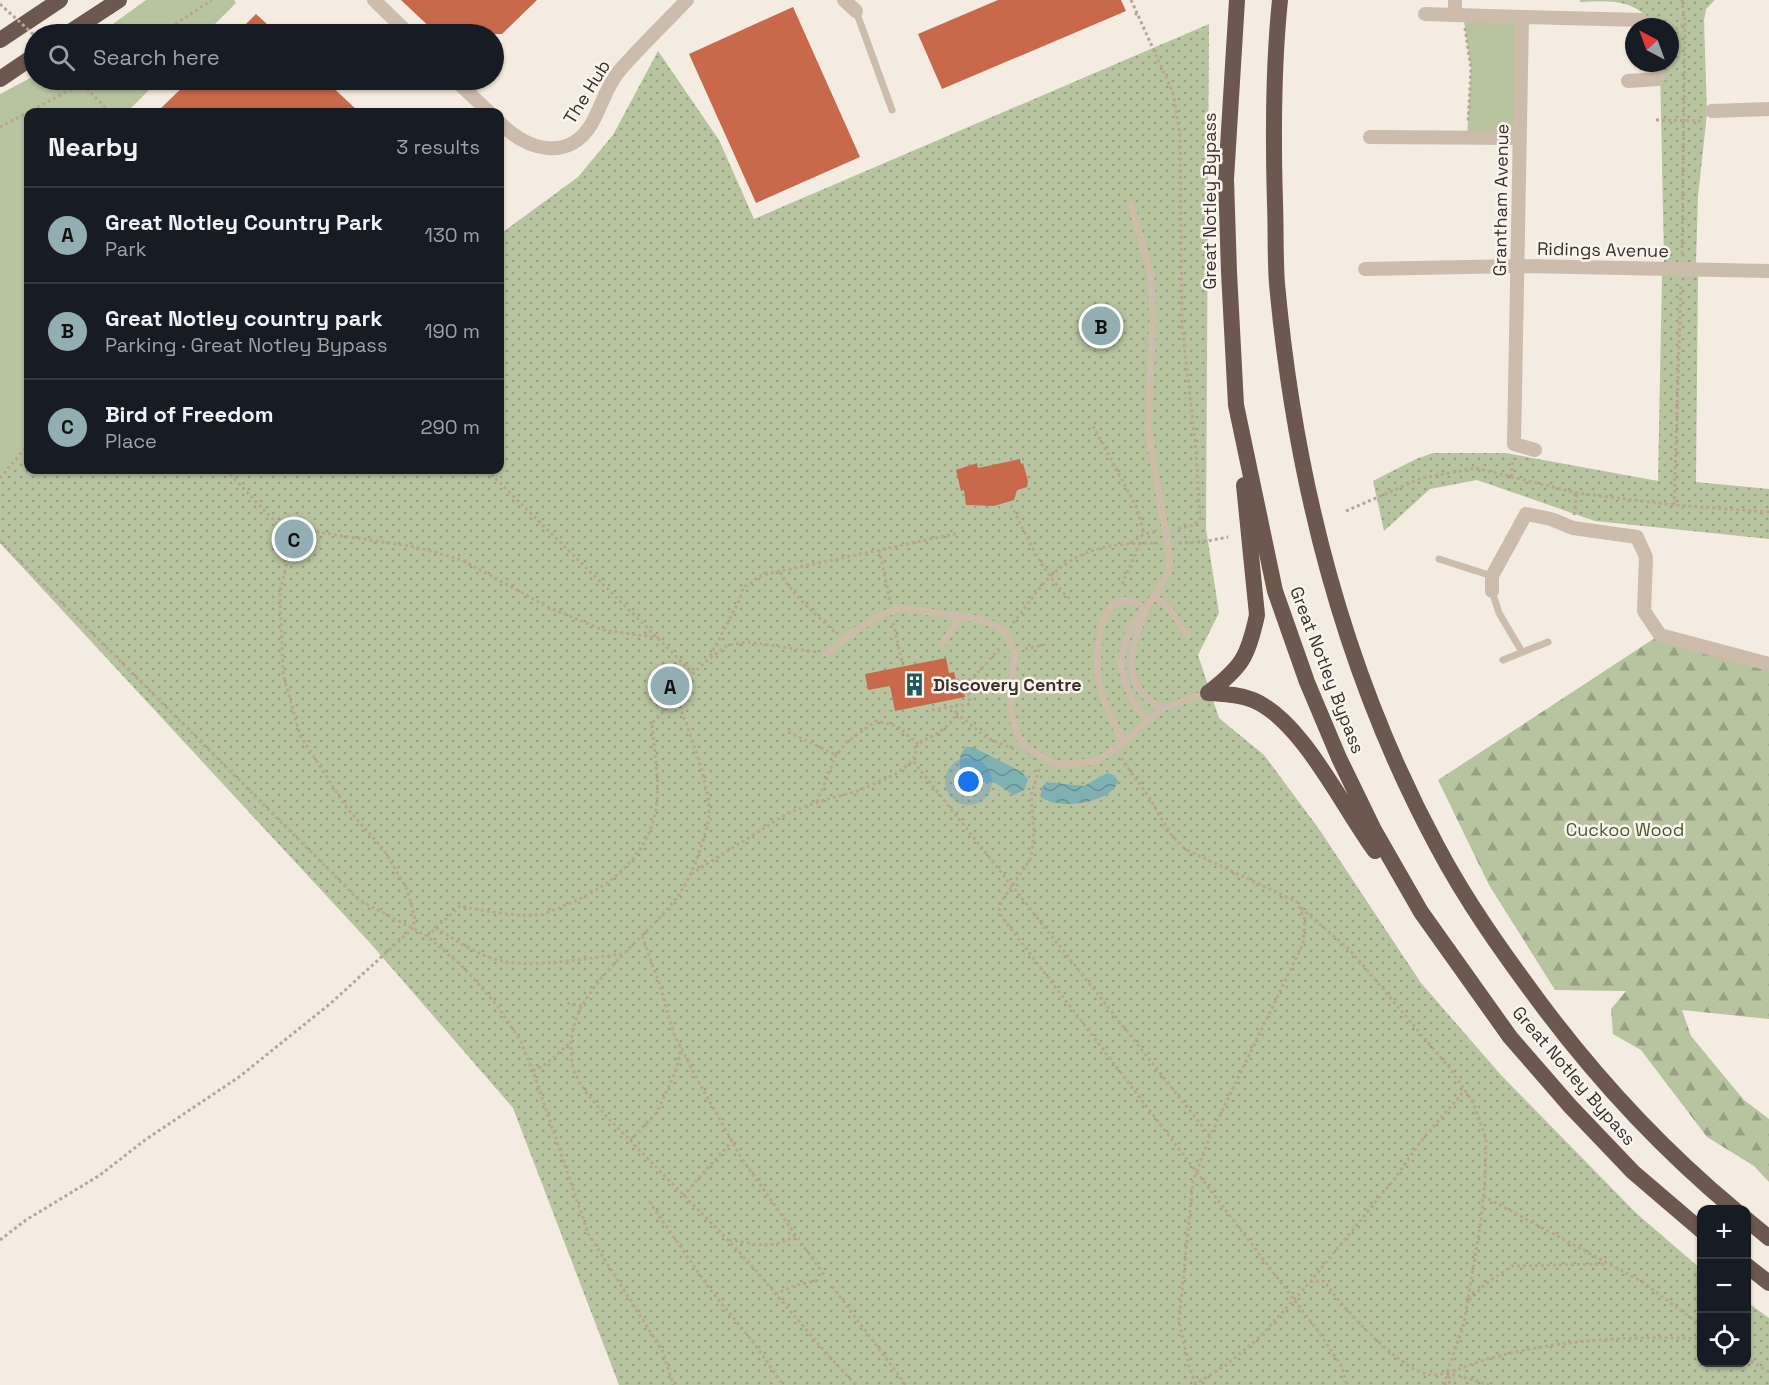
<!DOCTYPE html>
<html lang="en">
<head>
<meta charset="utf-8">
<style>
	body { margin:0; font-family:"Space Grotesk",sans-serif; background:#242831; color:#f1f3f6 }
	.controls { position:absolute; right:18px; bottom:18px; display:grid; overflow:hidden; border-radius:12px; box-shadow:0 2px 4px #0004 }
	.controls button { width:54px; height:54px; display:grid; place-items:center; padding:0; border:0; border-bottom:2px solid #363941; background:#171b24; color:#f1f3f6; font:30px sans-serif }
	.compass { position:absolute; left:1625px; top:18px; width:54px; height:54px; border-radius:50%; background:#171b24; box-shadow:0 2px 4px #0004; rotate:319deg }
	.you { position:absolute; left:969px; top:782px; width:21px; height:21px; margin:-15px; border:4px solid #fff; border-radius:50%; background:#1a73e8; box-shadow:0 0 0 9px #1a73e833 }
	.badge { display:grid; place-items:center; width:39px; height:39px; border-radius:50%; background:#92aeb2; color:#111; font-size:20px; font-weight:700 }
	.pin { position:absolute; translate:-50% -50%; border:3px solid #fff; box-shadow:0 2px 6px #0006 }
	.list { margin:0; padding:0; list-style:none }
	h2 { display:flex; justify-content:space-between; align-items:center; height:78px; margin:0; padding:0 24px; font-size:26px }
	h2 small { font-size:20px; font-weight:400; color:#9ea1a6 }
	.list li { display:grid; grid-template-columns:39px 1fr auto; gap:18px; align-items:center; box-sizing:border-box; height:96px; padding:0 24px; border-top:2px solid #363941 }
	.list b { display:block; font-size:22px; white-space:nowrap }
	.list p { margin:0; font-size:20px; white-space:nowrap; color:#9ea1a6 }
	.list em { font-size:20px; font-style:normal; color:#9ea1a6 }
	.icon { flex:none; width:33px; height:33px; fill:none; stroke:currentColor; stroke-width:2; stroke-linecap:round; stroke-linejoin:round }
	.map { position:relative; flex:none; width:1769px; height:1385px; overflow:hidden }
	.search { position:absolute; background:#171b24; box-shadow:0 2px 4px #0004; left:24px; top:24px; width:480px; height:66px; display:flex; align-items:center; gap:15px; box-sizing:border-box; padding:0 21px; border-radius:33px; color:#9ea1a6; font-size:22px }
	.panel { position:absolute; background:#171b24; box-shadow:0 2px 4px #0004; left:24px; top:108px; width:480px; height:366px; border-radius:12px }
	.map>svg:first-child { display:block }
	.grass { fill:#b8c4a0 }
	.forest { fill:url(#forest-firs) }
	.park { fill:url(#park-dots) }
	.water { fill:url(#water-waves) }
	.building { fill:#c8694b }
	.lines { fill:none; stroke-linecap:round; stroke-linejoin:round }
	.path { stroke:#b9a596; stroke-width:3; stroke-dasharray:3 3; stroke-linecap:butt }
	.service { stroke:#cdbbac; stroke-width:7 }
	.minor { stroke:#cdbbac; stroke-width:14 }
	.trunk { stroke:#6c584f; stroke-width:16 }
	.path-bridge { stroke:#b9a596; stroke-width:3; stroke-dasharray:3 3; stroke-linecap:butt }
	.labels { text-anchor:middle; stroke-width:5; stroke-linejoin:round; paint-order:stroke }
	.street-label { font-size:18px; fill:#3b302b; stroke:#fbf5ee }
	.poi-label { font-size:18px; font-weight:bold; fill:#3b302b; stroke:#fbf5ee; text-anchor:start }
	.park-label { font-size:18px; fill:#4a5a2e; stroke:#fbf5ee }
</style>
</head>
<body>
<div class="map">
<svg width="1769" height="1385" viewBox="0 0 1769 1385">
	<defs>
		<pattern id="forest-firs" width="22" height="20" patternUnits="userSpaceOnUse" patternTransform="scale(1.5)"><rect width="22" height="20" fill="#b8c4a0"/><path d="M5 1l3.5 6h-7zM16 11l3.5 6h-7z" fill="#97a083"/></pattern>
		<pattern id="park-dots" width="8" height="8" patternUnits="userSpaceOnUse" patternTransform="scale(1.5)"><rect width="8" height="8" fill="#b8c4a0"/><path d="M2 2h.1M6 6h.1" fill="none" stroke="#97a083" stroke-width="1.8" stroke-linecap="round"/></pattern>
		<pattern id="water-waves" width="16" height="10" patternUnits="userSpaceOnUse" patternTransform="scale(1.5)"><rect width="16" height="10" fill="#7fb0b2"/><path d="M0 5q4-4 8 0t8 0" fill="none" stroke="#699091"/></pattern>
	</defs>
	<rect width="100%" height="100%" fill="#f4ebe1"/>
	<!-- grass -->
	<path class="grass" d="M146,0H234L236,3L205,34H99Z
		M1463,14L1522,17L1520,138L1467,137L1471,69Z
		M34,76V80H159L130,109L133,112H28V445L0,478V94Z"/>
	<!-- forest -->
	<path class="forest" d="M1658,636L1769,668V1019L1682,1010L1691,1036L1744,1100L1769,1119V1182L1754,1166L1707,1137L1641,1050L1613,1034L1611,1009L1626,991L1555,990L1489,885L1438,780Z"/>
	<!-- park -->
	<path class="park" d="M1580,0H1715L1706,9L1704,20L1707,113L1698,197L1696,263H1664L1660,63H1670V27H1656C1636,0 1615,0 1580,2Z
		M1209,24L1206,529L1219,613L1198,655L1219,718L1264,755L1319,829L1421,983L1501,1075L1636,1213L1701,1269L1702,1362H1746L1747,1302L1769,1318V1385H619L513,1108L371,944L0,543V478L28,445V470H500V234L578,177L613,135L658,51L719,140L754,219Z
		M1662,274L1698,276L1696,482L1769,489V539L1595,521L1477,480L1430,489L1384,531L1373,481L1416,459L1433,453H1505L1658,481Z"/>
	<!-- water -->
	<path class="water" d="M966,747H973L1022,772L1028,780L1024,790L1014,795L995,783L975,781L963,776C958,766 958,755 966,747Z
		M1107,773L1114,775L1118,781C1112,804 1055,811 1040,796L1043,786L1047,782L1084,786Z"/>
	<!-- building -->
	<path class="building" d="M401,0H537L502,34H437Z
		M998,0H1121L1126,11L942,89L918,34Z
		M793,7L860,157L756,203L689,54Z
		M256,14L278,34H236Z
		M190,80H325L359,112H157Z
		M1020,459L1021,464L1023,463L1028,481L1027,487L1017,490L1014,500L994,506L966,505L964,490L961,491L956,470L977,463L978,468Z
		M946,658L949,673L954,672L957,684L962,682L965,697L895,711L890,686L868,690L865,674Z"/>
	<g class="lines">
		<!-- path -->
		<path class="path" d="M1131,0L1137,13
			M1135,15L1137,13L1173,93L1180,134L1182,325L1196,451L1200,519L1194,525L1176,529
			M1465,28L1471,69L1468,123
			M1670,32L1685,24
			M160,34L212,0
			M78,80L110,112
			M1656,120L1702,121
			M0,127L89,80
			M1682,254L1685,24L1682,0
			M1093,426L1137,508L1144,534
			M226,470L282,529L288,557
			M487,470L692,672
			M1511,477L1513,458
			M0,478L28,445
			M1011,505C1028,539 1042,573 1070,599
			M1674,505L1681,285
			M1346,511L1422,478L1476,468L1577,493L1674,505L1769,512
			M1574,515L1577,493
			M282,529L296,526L317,532
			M0,541L359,900L427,936L464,968L497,1005L520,1040L533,1071L588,1233L663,1352L673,1385
			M1131,543L1144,534L1155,532
			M1179,543L1202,542L1228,537
			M879,550L890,601
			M780,572C794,597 815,614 836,633
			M1122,584L1140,543
			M893,623L903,666
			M1013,623C1022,613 1029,601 1038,590C1073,548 1106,543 1158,543
			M1025,649L1047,644
			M816,652L749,642L728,645L709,659L678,686L677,698C687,728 711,785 709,816C708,831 692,875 683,888C653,938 569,984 571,1049C571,1057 572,1068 576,1075C585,1096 612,1122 628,1138C660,1172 694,1205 727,1239C772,1286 810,1338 856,1385
			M710,656L740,599L743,588L762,575L959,533
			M956,680L972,679L1000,648
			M932,710L956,706
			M956,713V706L970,704L966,678
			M788,732L836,755
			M1014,749L987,738L956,713C949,730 933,735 918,744L913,761L1210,1136
			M1121,758L1145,791L1172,836L1185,849L1297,902L1305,920L1303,944L1210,1136L1193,1181L1179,1321L1190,1370L1196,1385
			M1039,769L1031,796L1034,832L1031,858L1001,902L999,909L1002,917L1318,1331L1342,1367L1347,1385
			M817,802L836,755L847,742L876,721L897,726L918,744
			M691,874L788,813L817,802L858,791L896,774L913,761
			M1301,908L1350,950L1448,1066L1473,1102L1486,1139L1485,1180L1481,1221L1464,1323L1447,1373L1450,1385
			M436,928C456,940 478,956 502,961C534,968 588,958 622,954
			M427,936L460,906C479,910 518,917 537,915C545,915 555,909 563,906C603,891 643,862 654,818C662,787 654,755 652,723L677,698
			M642,936L660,985L673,1032L697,1079L742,1159L824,1275
			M567,1003L583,1006
			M533,1071L546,1064L571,1042
			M630,1141L657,1112L677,1068L681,1047
			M683,1196L732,1141
			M1483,1196L1641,1281L1702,1326
			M649,1201L709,1288L754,1343L783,1385
			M0,1240L26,1220L100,1175L145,1140L239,1077L331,1003L412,929L415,919L407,889L384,850L346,807L300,735L283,674L280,592L288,557L298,545L317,532L416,547L462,560L548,607L603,630L660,638
			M729,1240C753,1243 776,1251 795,1235
			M1310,1282L1396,1177L1421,1141L1465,1090
			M832,1286L906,1385
			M775,1294L797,1285L820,1280
			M1469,1300L1488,1282L1512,1266L1606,1264
			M1746,1358L1769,1372
			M1194,1385L1226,1365L1259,1338L1310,1282L1324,1281C1342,1307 1395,1365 1426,1374C1433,1376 1441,1373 1449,1374C1462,1376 1476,1381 1489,1385
			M1445,1385L1447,1373C1463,1368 1479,1361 1495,1357C1558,1340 1636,1335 1702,1339"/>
		<!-- service -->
		<path class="service" d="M856,11L892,110
			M1131,204L1151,276L1153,320L1148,429L1170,558L1169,572L1146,609L1130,627L1120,661L1125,682L1133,701L1148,721
			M1439,559L1492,576
			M1492,591L1499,613L1522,652
			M1153,596L1168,607L1188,635
			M1144,614C1130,652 1119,687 1163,708
			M942,644L962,616
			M826,653C849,636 874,613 903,608L983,620L1005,631L1015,653L1010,697L1011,711L1018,737L1025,747L1054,764H1074L1096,761L1115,749L1163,708L1208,693
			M1503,660L1548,642
			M1124,742C1113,723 1103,703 1099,682C1095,662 1096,595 1129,601C1134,602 1141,606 1146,609"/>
		<!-- minor -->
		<path class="minor" d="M374,0L409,34
			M844,0L856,11
			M1455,0V15L1522,17L1514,444L1535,450
			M1425,14L1455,15
			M1522,17L1642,20L1648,27
			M455,80L489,112
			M1628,81L1658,79L1657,63
			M1712,111L1769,109
			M500,123C527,150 569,163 592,123C602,105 607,85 620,70C641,46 665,23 687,0
			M1370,137L1520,138
			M1365,269L1518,266L1769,271
			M1492,591V576L1526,514L1551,519L1573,528L1637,537L1646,557L1644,611L1660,635L1769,664"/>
		<!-- trunk -->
		<path class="trunk" d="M1237,0L1226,179L1229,272L1236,405L1275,591L1307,682L1339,758L1374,830L1421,912L1510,1037L1570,1106L1633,1172L1702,1231
			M1280,0C1273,67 1273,135 1275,203C1276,229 1275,257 1277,284C1295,479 1344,673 1437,846C1466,901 1503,953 1541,1004C1597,1079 1662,1149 1735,1210
			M67,34L119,0
			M0,40L60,0
			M0,79L34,56
			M1208,693C1223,694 1238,694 1253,700C1302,720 1343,808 1375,851
			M1208,693C1242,667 1248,657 1257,615L1244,485
			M1746,1219L1769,1238
			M1746,1265L1769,1283"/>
		<!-- path-bridge -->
		<path class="path-bridge" d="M0,4L34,35"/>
	</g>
	<!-- icons -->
	<defs>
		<symbol id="building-bare" viewBox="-9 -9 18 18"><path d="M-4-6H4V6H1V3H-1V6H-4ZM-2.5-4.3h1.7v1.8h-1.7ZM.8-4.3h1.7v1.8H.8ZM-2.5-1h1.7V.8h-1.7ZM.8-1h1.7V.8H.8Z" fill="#1f5a5e" stroke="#fbf5ee" stroke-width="2.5" paint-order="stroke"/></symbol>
	</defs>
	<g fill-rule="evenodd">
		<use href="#building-bare" x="898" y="668" width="33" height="33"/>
	</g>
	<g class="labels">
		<!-- street labels -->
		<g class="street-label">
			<text transform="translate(587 92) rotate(-58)" y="6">The Hub</text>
			<text transform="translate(1501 200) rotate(-89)" y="6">Grantham Avenue</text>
			<text transform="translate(1210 201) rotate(-90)" y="6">Great Notley Bypass</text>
			<text transform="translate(1603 250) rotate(1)" y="6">Ridings Avenue</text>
			<text transform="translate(1327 670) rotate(69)" y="6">Great Notley Bypass</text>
			<text transform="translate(1574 1076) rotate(49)" y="6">Great Notley Bypass</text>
		</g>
		<!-- poi labels -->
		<g class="poi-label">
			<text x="933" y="691">Discovery Centre</text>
		</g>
		<!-- park labels -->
		<g class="park-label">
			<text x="1625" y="836">Cuckoo Wood</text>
		</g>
	</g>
</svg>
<div class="controls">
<button>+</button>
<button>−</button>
<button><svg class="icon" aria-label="locate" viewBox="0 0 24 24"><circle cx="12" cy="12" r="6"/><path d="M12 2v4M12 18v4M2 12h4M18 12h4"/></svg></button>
</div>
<svg class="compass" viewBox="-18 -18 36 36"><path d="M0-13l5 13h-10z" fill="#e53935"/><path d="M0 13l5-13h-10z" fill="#9ea1a6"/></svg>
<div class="you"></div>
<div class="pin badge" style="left:670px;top:686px">A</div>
<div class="pin badge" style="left:1101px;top:326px">B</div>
<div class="pin badge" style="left:294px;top:539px">C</div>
<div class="search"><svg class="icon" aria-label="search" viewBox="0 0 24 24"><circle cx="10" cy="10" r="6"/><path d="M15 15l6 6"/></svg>Search here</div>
<section class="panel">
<h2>Nearby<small>3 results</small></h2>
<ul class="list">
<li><span class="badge">A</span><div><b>Great Notley Country Park</b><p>Park</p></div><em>130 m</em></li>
<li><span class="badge">B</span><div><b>Great Notley country park</b><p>Parking · Great Notley Bypass</p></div><em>190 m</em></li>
<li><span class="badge">C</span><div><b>Bird of Freedom</b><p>Place</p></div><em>290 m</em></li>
</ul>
</section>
</div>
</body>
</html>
